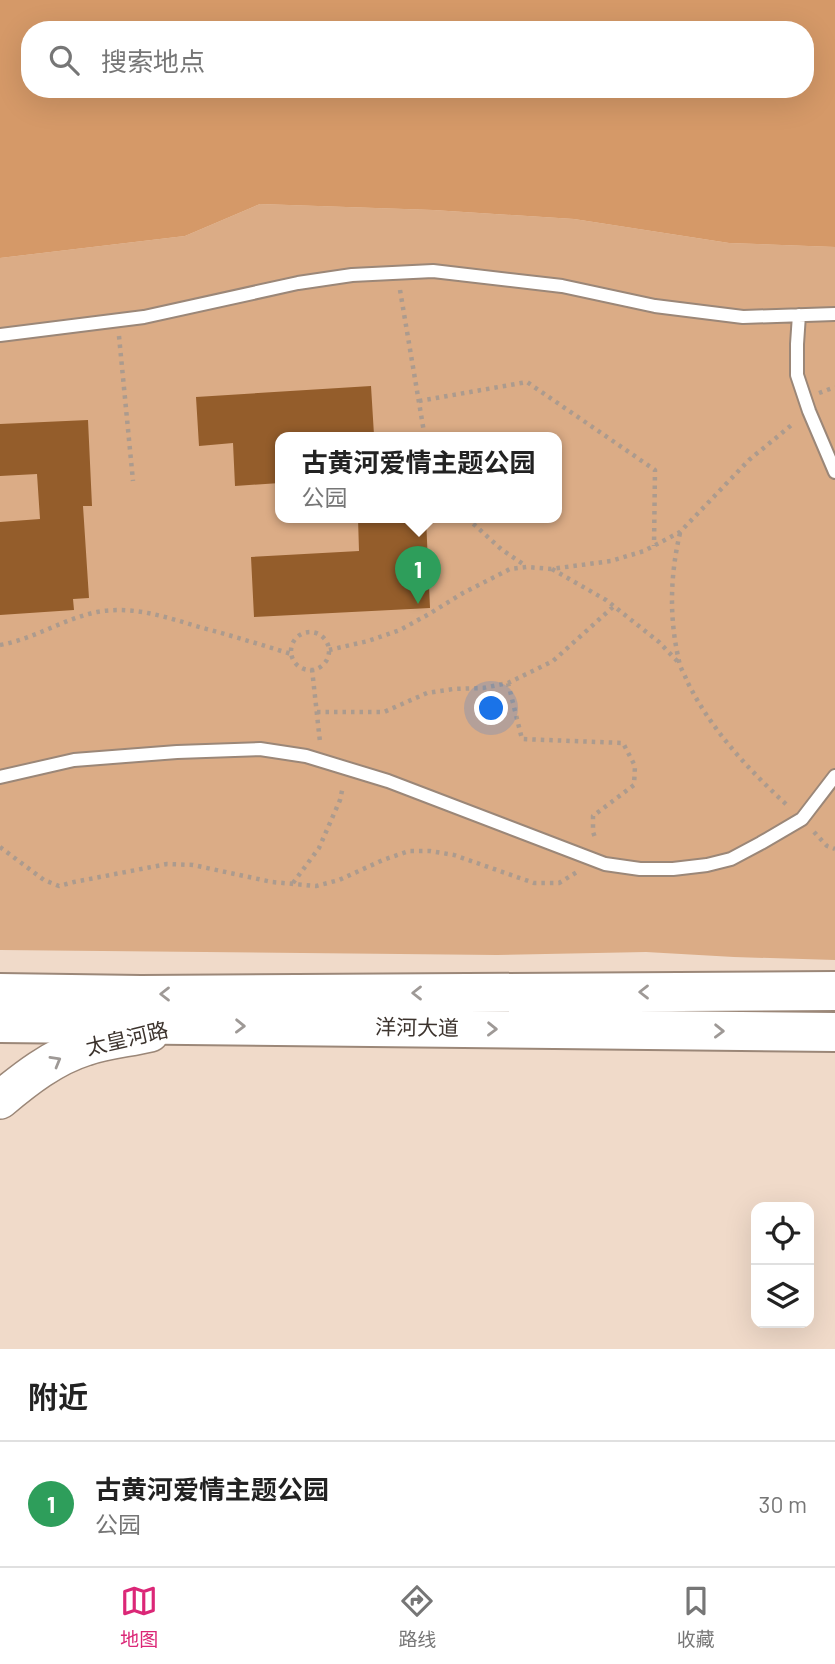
<!DOCTYPE html>
<html lang="zh">
<head>
<meta charset="utf-8">
<style>
	body { margin:0; font-family:Barlow,"Noto Sans SC",sans-serif; background:#f6f6f6; color:#222 }
	.controls { position:absolute; right:21px; bottom:21px; display:grid; overflow:hidden; border-radius:14px; box-shadow:0 7px 28px #0002 }
	.controls button { width:63px; height:63px; display:grid; place-items:center; padding:0; border:0; border-bottom:2px solid #e0e0e0; background:#fff; color:#222; font:35px sans-serif }
	.you { position:absolute; left:492px; top:709px; width:24px; height:24px; margin:-18px; border:5px solid #fff; border-radius:50%; background:#1a73e8; box-shadow:0 0 0 10px #1a73e833 }
	.badge { display:grid; place-items:center; width:46px; height:46px; border-radius:50%; background:#db2777; color:#fff; font-size:23px; font-weight:700 }
	.pin { position:absolute; translate:-50% -58px; filter:drop-shadow(0 2px 4px #0008) }
	.pin::after { content:''; position:absolute; top:37px; width:24px; height:21px; background:inherit; clip-path:polygon(0 0,100% 0,50% 100%) }
	.popup { position:absolute; left:275px; top:432px; width:287px; height:91px; box-sizing:border-box; display:grid; place-content:center; border-radius:14px; background:#fff; filter:drop-shadow(0 2px 5px #0005); font-size:23px; white-space:nowrap; color:#767676 }
	.popup b { font-size:26px; color:#222 }
	.popup::after { content:''; position:absolute; left:50%; top:100%; margin-left:-14px; border:14px solid transparent; border-top-color:#fff }
	.list { margin:0; padding:0; list-style:none }
	h2 { display:flex; justify-content:space-between; align-items:center; height:91px; margin:0; padding:0 28px; font-size:30px }
	h2 small { font-size:23px; font-weight:400; color:#767676 }
	.list li { display:grid; grid-template-columns:46px 1fr auto; gap:21px; align-items:center; box-sizing:border-box; height:126px; padding:0 28px; border-top:2px solid #e0e0e0 }
	.list b { display:block; font-size:26px; white-space:nowrap }
	.list p { margin:0; font-size:23px; white-space:nowrap; color:#767676 }
	.list em { font-size:23px; font-style:normal; color:#767676 }
	.icon { flex:none; width:38px; height:38px; fill:none; stroke:currentColor; stroke-width:2; stroke-linecap:round; stroke-linejoin:round }
	.map { position:relative; flex:none; width:835px; height:1349px; overflow:hidden }
	.search { position:absolute; background:#fff; box-shadow:0 7px 28px #0002; left:21px; right:21px; top:21px; height:77px; display:flex; align-items:center; gap:18px; box-sizing:border-box; padding:0 24px; border-radius:28px; color:#767676; font-size:26px }
	.sheet { height:217px; background:#fff }
	nav { display:flex; justify-content:space-around; align-items:center; box-sizing:border-box; height:98px; border-top:2px solid #e0e0e0; background:#fff; font-size:19px; color:#767676 }
	nav a { display:grid; justify-items:center; gap:4px }
	nav .on { color:#db2777 }
	.map>svg:first-child { display:block }
	.green { fill:#dbac86; fill-rule:evenodd }
	.water { fill:#d59968; fill-rule:evenodd }
	.building { fill:#945d2b }
	.lines { fill:none; stroke-linecap:round; stroke-linejoin:round }
	.lane-casing { stroke:#9b8778; stroke-width:16 }
	.secondary-casing { stroke:#9b8778; stroke-width:40 }
	.primary-casing { stroke:#9b8778; stroke-width:42 }
	.path { stroke:#ac9b8e; stroke-width:4.5; stroke-dasharray:3.5 5; stroke-linecap:butt }
	.lane { stroke:#fff; stroke-width:12 }
	.secondary { stroke:#fff; stroke-width:37 }
	.primary { stroke:#fff; stroke-width:38 }
	.oneway { stroke:#9e9996 }
	.labels { text-anchor:middle; stroke-width:7; stroke-linejoin:round; paint-order:stroke }
	.street-label { font-size:21px; fill:#3c332d; stroke:#fff }
</style>
</head>
<body>
<div class="map">
<svg width="835" height="1349" viewBox="0 0 835 1349">
	<rect width="100%" height="100%" fill="#f0dac9"/>
	<!-- green -->
	<path class="green" d="M260,204L433,210L574,219L729,243L835,247V960L734,957L646,952L497,955L0,950V258L185,236ZM280,438H556V518H280Z"/>
	<!-- water -->
	<path class="water" d="M0,0H835V247L729,243L574,219L433,210L260,204L185,236L0,258ZM30,30H805V89H30Z"/>
	<!-- building -->
	<path class="building" d="M371,386L374,435L336,438H280V483L235,486L233,443L199,446L196,397Z
		M88,420L92,506H83L89,598L73,599L74,610L0,615V522L40,519L37,474L0,476V424Z
		M358,518H426L430,608L254,617L251,557L359,551Z"/>
	<g class="lines">
		<defs>
			<path id="lane" d="M799,315L797,344V375L809,411L835,472
				M0,335L144,317L298,283L352,275L433,271L562,286L655,306L743,317L835,314
				M0,777L74,760L177,752L260,749L306,756L388,781L605,864L640,869H673L707,865L731,859L761,843L802,819L835,776"/>
			<path id="secondary" d="M0,1100C25,1079 53,1057 85,1047C105,1040 129,1038 150,1033"/>
			<path id="primary" d="M0,993L141,995L835,991
				M0,1023L835,1032"/>
		</defs>
		<!-- lane casing -->
		<use href="#lane" class="lane-casing"/>
		<!-- secondary casing -->
		<use href="#secondary" class="secondary-casing"/>
		<!-- primary casing -->
		<use href="#primary" class="primary-casing"/>
		<!-- path -->
		<path class="path" d="M400,290L425,438
			M119,336L133,481
			M819,393L835,387
			M419,401L527,382L655,470L654,546
			M467,518L501,549L526,566
			M680,533C670,576 669,618 679,661C680,668 685,675 687,681C711,730 749,770 788,806
			M552,569L606,600L659,642L679,663
			M291 651a19 19 0 1 1 38 0a19 19 0 1 1-38 0Z
			M0,645C34,639 63,619 97,612C134,605 168,618 203,628C233,636 262,645 291,654
			M329,650L368,641L400,630L429,614L463,593L510,569L527,567L551,569L611,561L644,551L680,532L749,460L794,423
			M312,669L320,742
			M508,683L522,739L623,743L635,766L634,785L593,816V832L596,840
			M317,712H384L427,693L453,689L483,688L508,683L553,661L614,606
			M814,832L827,846L835,849
			M0,847L44,880L59,886L74,882L167,864L193,865L272,882L316,886L339,880L383,860L409,851H430L454,855L534,883H559L577,872
			M293,883L319,848L340,800L343,786"/>
		<!-- lane -->
		<use href="#lane" class="lane"/>
		<!-- secondary -->
		<use href="#secondary" class="secondary"/>
		<!-- primary -->
		<use href="#primary" class="primary"/>
	</g>
	<!-- one-way arrows -->
	<defs><path id="oneway-chevron" d="M-2-3.5L2.5 0L-2 3.5" fill="none" stroke-width="1.6" stroke-linecap="round" stroke-linejoin="round" transform="scale(1.75)"/></defs>
	<g class="oneway">
		<use href="#oneway-chevron" transform="translate(644 992) rotate(180)"/>
		<use href="#oneway-chevron" transform="translate(417 993) rotate(180)"/>
		<use href="#oneway-chevron" transform="translate(165 994) rotate(180)"/>
		<use href="#oneway-chevron" transform="translate(240 1026) rotate(1)"/>
		<use href="#oneway-chevron" transform="translate(492 1029) rotate(1)"/>
		<use href="#oneway-chevron" transform="translate(719 1031) rotate(1)"/>
		<use href="#oneway-chevron" transform="translate(56 1061) rotate(-30)"/>
	</g>
	<g class="labels">
		<!-- street labels -->
		<g class="street-label">
			<text transform="translate(417 1028) rotate(1)" y="7">洋河大道</text>
			<text transform="translate(127 1039) rotate(-13)" y="7">太皇河路</text>
		</g>
	</g>
</svg>
<div class="controls">
<button><svg class="icon" aria-label="locate" viewBox="0 0 24 24"><circle cx="12" cy="12" r="6"/><path d="M12 2v4M12 18v4M2 12h4M18 12h4"/></svg></button>
<button><svg class="icon" aria-label="layers" viewBox="0 0 24 24"><path d="M12 4l9 5-9 5-9-5zM3 14l9 5 9-5"/></svg></button>
</div>
<div class="you"></div>
<div class="pin badge" style="left:418px;top:604px;background:#2e9e5b">1</div>
<div class="popup"><b>古黄河爱情主题公园</b>公园</div>
<div class="search"><svg class="icon" aria-label="search" viewBox="0 0 24 24"><circle cx="10" cy="10" r="6"/><path d="M15 15l6 6"/></svg>搜索地点</div>
</div>
<section class="sheet">
<h2>附近<small></small></h2>
<ul class="list">
<li><span class="badge" style="background:#2e9e5b">1</span><div><b>古黄河爱情主题公园</b><p>公园</p></div><em>30 m</em></li>
</ul>
</section>
<nav>
<a class="on"><svg class="icon" aria-label="map" viewBox="0 0 24 24"><path d="M3 6l6-2 6 2 6-2v14l-6 2-6-2-6 2zM9 4v14M15 6v14"/></svg>地图</a>
<a><svg class="icon" aria-label="directions" viewBox="0 0 24 24"><path d="M12 3l9 9-9 9-9-9zM9 14v-3h6M13 9l2 2-2 2"/></svg>路线</a>
<a><svg class="icon" aria-label="saved" viewBox="0 0 24 24"><path d="M7 4h10v16l-5-4-5 4z"/></svg>收藏</a>
</nav>
</body>
</html>
